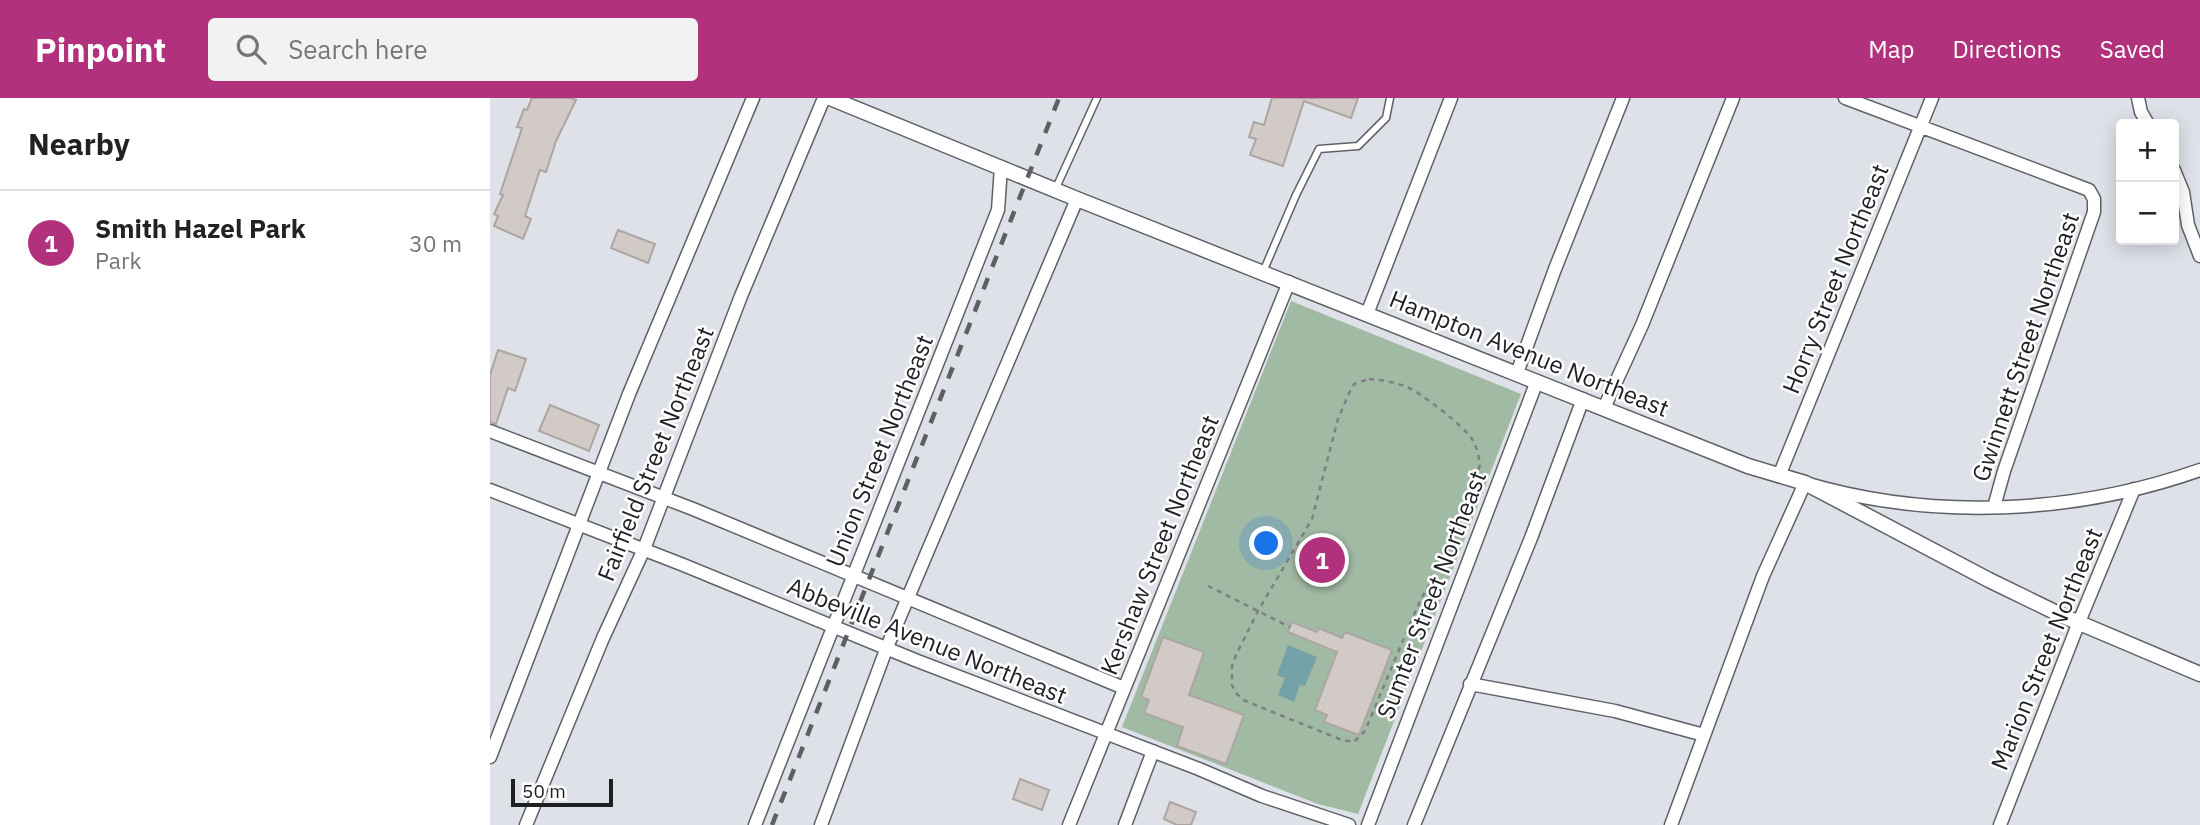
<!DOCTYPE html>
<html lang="en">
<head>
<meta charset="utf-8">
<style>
	body { margin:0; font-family:"IBM Plex Sans",sans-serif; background:#f2f2f2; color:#222 }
	.controls { position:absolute; right:21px; top:21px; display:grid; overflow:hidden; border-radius:7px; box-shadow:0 4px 18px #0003 }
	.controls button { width:63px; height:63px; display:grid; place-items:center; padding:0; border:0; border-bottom:2px solid #e0e0e0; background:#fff; color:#222; font:35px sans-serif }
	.scale { position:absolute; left:21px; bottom:18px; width:102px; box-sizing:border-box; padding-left:7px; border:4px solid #1f2023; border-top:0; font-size:19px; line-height:24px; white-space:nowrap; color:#1f2023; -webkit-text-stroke:5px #fff; paint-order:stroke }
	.you { position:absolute; left:777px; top:446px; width:24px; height:24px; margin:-18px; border:5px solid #fff; border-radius:50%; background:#1a73e8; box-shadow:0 0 0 10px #1a73e833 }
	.badge { display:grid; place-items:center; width:46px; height:46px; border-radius:50%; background:#b2317d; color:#fff; font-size:23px; font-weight:700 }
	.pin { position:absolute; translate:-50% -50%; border:4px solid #fff; box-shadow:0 2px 7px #0006 }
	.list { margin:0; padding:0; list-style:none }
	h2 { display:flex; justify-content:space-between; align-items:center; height:91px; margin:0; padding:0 28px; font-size:30px }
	h2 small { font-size:23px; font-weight:400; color:#767676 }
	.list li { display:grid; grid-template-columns:46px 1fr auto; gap:21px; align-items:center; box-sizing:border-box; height:105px; padding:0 28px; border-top:2px solid #e0e0e0 }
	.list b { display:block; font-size:26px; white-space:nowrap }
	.list p { margin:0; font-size:23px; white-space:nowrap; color:#767676 }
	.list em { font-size:23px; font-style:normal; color:#767676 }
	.icon { flex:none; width:38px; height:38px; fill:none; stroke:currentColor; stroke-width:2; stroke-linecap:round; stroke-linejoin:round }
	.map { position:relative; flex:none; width:1710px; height:727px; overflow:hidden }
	header { display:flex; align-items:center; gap:42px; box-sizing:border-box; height:98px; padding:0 35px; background:#b2317d; color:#fff }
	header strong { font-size:33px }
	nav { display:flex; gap:38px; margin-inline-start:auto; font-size:24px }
	.search { width:490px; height:63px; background:#f2f2f2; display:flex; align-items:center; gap:18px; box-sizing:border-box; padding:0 24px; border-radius:7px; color:#767676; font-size:26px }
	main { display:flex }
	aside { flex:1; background:#fff }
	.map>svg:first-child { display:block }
	.green { fill:#a1baa4 }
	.water { fill:#75a1a8 }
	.building { fill:#d1cac6; stroke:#aca5a1; stroke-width:2 }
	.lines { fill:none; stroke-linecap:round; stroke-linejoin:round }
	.service-casing { stroke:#5e6167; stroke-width:9 }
	.minor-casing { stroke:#5e6167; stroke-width:15 }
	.tertiary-casing { stroke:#5e6167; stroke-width:17 }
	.path { stroke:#7e8085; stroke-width:2.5; stroke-dasharray:5 5; stroke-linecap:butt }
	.service { stroke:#fff; stroke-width:6 }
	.minor { stroke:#fff; stroke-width:12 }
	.tertiary { stroke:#fff; stroke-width:14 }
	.rail { stroke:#5d5f63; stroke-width:4.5; stroke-dasharray:12 12; stroke-linecap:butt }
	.labels { text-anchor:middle; stroke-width:5; stroke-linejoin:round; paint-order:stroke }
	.street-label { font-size:24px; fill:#1f2023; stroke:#fff }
</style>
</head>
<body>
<header>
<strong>Pinpoint</strong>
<div class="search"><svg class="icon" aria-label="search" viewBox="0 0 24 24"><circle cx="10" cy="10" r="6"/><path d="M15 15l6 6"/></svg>Search here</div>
<nav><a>Map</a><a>Directions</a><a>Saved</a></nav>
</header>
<main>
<aside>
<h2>Nearby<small></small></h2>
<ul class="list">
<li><span class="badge">1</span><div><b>Smith Hazel Park</b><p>Park</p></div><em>30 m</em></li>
</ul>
</aside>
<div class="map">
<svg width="1710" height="727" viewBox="0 0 1710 727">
	<rect width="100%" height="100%" fill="#dee1e8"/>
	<!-- green -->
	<path class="green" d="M801,203L1031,296L868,716L828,706L632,629Z"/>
	<!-- water -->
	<path class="water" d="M798,547L827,559L815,588L810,587L804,604L788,597L795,580L787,577Z"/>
	<!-- building -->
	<path class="building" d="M42,0H81L86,2L66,43L56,74L50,72L35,118L41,121L33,141L4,128L8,118L4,116L13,97L10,96L32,30L27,29L34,11L37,12Z
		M782,0H868L861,20L814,3L793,68L760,57L766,41L759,39L764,24L774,27Z
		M128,132L165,146L158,165L121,150Z
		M8,252L36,261L25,293L18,290L6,326L0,324V277Z
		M60,307L109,327L99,353L49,333Z
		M802,524L827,534L829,530L852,540L855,534L902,552L869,637L834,624L837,617L825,612L847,554L798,534Z
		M673,539L714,554L699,597L754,617L736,666L687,648L693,629L654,615L659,602L651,599Z
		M530,681L559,692L552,712L523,701Z
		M680,704L706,714L701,727H687L674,721Z"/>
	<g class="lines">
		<defs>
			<path id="service" d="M565,92L607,0
				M773,174L806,97L829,51L868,48L896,20L900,0"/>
			<path id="minor" d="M1355,0L1599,92L1604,101V114L1514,373L1504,409
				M1648,0L1651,14L1658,26
				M1684,72L1693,94L1698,127L1710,158
				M877,216L961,0
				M1027,275L1065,171L1133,0
				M1114,310L1152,227L1243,0
				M0,333L203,411L634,590
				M1289,378L1442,0
				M0,392L191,466L425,562L709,671L772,698L859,727
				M980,586L1125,613L1214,637
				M0,659L139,296L263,0
				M36,727L113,540L154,451L251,198L334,0
				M265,727L508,112L511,69
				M331,727L397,549L587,101
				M579,727L799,184
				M635,727L663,653
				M878,727L1047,283
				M924,727L1041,440L1093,301
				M1181,727L1273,478L1315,385C1443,423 1585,416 1710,372
				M1510,727L1589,524L1644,391"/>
			<path id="tertiary" d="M340,0L587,101L1258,368L1315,385L1499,482L1573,518L1710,576"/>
		</defs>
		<!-- service casing -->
		<use href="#service" class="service-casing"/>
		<!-- minor casing -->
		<use href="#minor" class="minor-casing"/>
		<!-- tertiary casing -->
		<use href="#tertiary" class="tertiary-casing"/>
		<!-- path -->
		<path class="path" d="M879,281C892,282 904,284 917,289C930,294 975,329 982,341C987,349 989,358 990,367L957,458L932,499L922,521L875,633L864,644L852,642L753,602L746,595L742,587V568L746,557L768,513L822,421L848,321L859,295L864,286Z
			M718,488L800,529"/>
		<!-- service -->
		<use href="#service" class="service"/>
		<!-- minor -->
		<use href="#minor" class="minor"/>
		<!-- tertiary -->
		<use href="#tertiary" class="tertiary"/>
		<!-- rail -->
		<path class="rail" d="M282,727L569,0"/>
	</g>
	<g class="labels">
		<!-- street labels -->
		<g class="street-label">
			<text transform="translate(1346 181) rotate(-68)" y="8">Horry Street Northeast</text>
			<text transform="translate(1536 249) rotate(-71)" y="8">Gwinnett Street Northeast</text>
			<text transform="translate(1039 256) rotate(22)" y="8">Hampton Avenue Northeast</text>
			<text transform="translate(390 353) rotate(-68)" y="8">Union Street Northeast</text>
			<text transform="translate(166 356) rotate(-68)" y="8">Fairfield Street Northeast</text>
			<text transform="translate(670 447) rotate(-68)" y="8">Kershaw Street Northeast</text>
			<text transform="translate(942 497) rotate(-69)" y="8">Sumter Street Northeast</text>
			<text transform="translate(437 543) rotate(22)" y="8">Abbeville Avenue Northeast</text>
			<text transform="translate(1557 551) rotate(-68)" y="8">Marion Street Northeast</text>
		</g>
	</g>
</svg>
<div class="controls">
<button>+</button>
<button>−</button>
</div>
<div class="scale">50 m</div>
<div class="you"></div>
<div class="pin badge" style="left:832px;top:462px">1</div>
</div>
</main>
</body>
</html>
